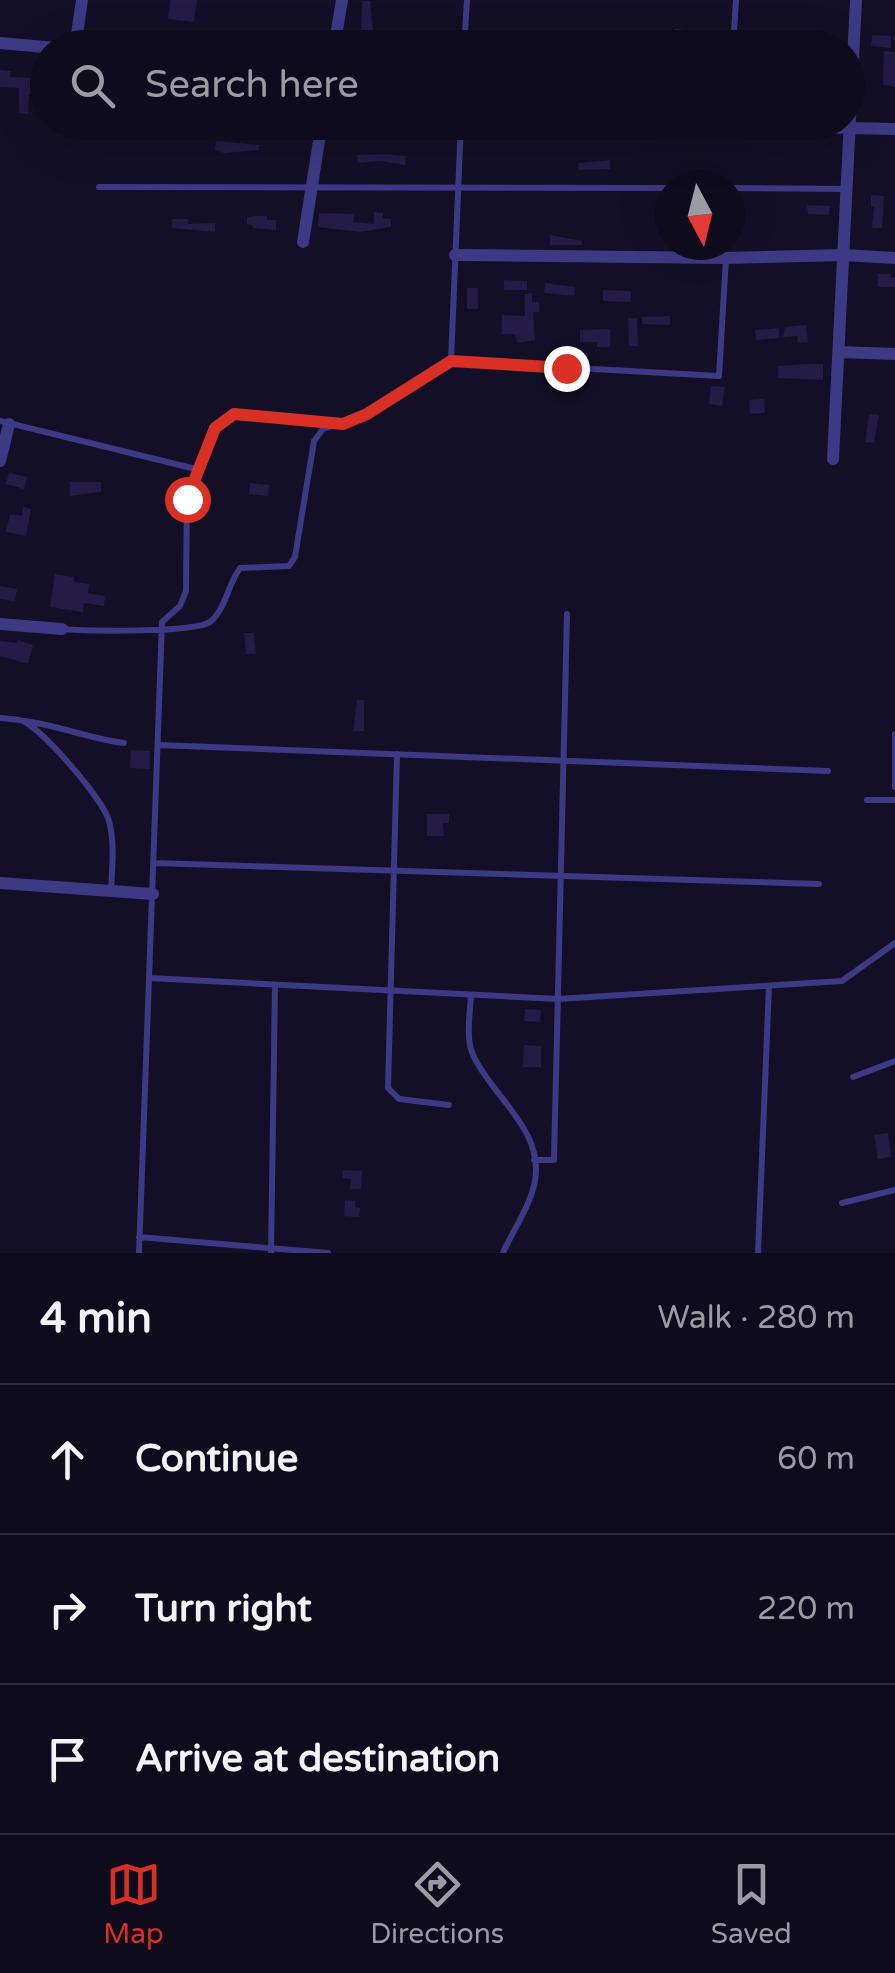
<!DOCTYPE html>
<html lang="en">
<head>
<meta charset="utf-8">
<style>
	body { margin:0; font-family:"Varela Round",sans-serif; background:#1c1929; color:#f1f3f6 }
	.compass { position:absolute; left:655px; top:170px; width:90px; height:90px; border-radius:50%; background:#0e0b1c; box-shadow:0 10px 40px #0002; rotate:173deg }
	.stop { position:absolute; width:30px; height:30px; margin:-22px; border:8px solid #d93025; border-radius:50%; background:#fff }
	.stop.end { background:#d93025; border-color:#fff; box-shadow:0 2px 10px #0008 }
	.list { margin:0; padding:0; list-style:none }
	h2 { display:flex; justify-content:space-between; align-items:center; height:130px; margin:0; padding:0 40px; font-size:42px }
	h2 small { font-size:32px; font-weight:400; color:#9b9ba3 }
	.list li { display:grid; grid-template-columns:65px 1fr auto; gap:30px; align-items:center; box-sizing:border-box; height:150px; padding:0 40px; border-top:2px solid #2e2b3b }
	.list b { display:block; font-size:38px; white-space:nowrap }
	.list em { font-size:32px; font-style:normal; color:#9b9ba3 }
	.icon { flex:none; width:55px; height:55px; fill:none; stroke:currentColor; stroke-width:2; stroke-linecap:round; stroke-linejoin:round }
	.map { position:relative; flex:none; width:895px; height:1253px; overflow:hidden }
	.search { position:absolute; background:#0e0b1c; box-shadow:0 10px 40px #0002; left:30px; right:30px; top:30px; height:110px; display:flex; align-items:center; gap:25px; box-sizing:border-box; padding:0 35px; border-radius:55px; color:#9b9ba3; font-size:38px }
	.sheet { height:580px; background:#0e0b1c }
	nav { display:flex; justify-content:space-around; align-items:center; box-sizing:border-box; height:140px; border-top:2px solid #2e2b3b; background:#0e0b1c; font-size:28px; color:#9b9ba3 }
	nav a { display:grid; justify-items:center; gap:5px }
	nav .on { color:#d93025 }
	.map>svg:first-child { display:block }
	.green { fill:#12302f }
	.building { fill:#241b47 }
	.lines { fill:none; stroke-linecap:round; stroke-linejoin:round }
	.lane { stroke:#3d3a85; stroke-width:6 }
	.street { stroke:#3d3a85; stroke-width:12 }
	.route { stroke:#d93025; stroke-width:12 }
</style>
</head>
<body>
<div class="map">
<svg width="895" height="1253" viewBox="0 0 895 1253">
	<rect width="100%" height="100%" fill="#130f26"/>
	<!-- green -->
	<path class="green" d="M675,29L708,32L707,47H673Z"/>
	<!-- building -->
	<path class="building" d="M170,0H197L194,22L168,19Z
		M362,1H370L373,30L361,31Z
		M872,35L891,36V48L871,46Z
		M884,51L895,52V87L883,85Z
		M0,70L11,71L10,77L37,78V94H29L28,114L19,113V88L0,87Z
		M216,141L259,145V150L224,153L215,150Z
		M386,154L406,156L405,165L380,161L358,163L357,155Z
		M610,160V169L579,170L578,163Z
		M871,195L884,196L882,228H872L874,207H871Z
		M807,205L830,206L829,215L808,214Z
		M374,212L383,213V218L391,219V227L360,232L318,227L319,213L354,214L353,222L374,224Z
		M255,216H267V220H276V230L253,228L252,225L247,224V217Z
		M172,219H188V224L215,223V232L172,228Z
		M550,235L582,241V245H550Z
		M878,274H891L890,277H895V287H878Z
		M504,280L527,281V290H504Z
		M545,283L575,287L574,296L544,293Z
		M467,288H478V309H467Z
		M603,290L631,291V302L603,301Z
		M532,293V302H539V312H533L535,340L517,343L515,334H502V315L525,316V294Z
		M670,316V325L642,324V317Z
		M628,318H637L638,346H629Z
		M806,325L808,342L798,343L797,336L783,337L785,327Z
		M779,328V338L756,340L755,330Z
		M610,329V347H597V342H580V330Z
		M806,364H823V380L778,378V366Z
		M711,386L725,387L722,406L709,404Z
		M764,399L765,413L750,414L749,400Z
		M869,414L879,415L874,443L865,442Z
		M9,473L27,477L24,489L6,484Z
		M70,482H101V492L70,496Z
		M250,483L269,485L268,496L249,494Z
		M23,507L31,509L26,536L6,532L10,514L22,516Z
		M55,574L74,577V582L89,584L88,593L105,596L104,606L84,603L83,612L50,607Z
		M0,586L17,589L15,601L0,599Z
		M244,633H254L256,654H246Z
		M18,640L33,645L28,664L0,656V641L17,643Z
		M357,700H364V731H353Z
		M131,750L150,751V769L130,768Z
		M427,814H449V823H443L444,836H427Z
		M525,1009L541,1010L540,1022L524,1021Z
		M524,1045L541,1046V1067H523Z
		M888,1133L891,1157L878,1159L874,1135Z
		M343,1170L362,1171L361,1189H350L351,1179L343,1178Z
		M345,1200L356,1201L355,1207L360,1208L359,1217L344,1216Z"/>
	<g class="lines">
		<!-- lane -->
		<path class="lane" d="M464,48L467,0
			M733,48L736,0
			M99,187L670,188
			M730,188L848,189
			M451,361L461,122
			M0,421L200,470
			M62,629C86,631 194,633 210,622C226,609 228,584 240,568L289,566L295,557L314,441L323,429L331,426
			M0,718C7,719 17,719 23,721C43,730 103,799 109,821C115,843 112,868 111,891
			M24,721C59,725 89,739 124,743
			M895,734V787
			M158,745L828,771
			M397,754L388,1088L399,1099L449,1105
			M867,800H895
			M154,863L819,884
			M149,978L558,999L842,981L895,943
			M471,995C470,1014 465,1040 474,1057C493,1097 544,1130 535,1181C530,1207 513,1230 503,1253
			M853,1077L895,1061
			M534,1160H554L567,614
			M842,1203L895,1190
			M139,1237L328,1253
			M139,1253L162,622L180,606L186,591L187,499L215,428L234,414L343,424L367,414L451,361L719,376L726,258
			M271,1253L275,986
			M758,1253L769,986"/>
		<!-- street -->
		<path class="street" d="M0,43L56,48
			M75,48L82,0
			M334,48L342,0
			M582,122L895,129
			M303,242L322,122
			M455,255L726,258L844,255L895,258
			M839,352L895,354
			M833,459L856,0
			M0,461L9,424
			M0,624L62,629
			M0,883L153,894"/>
	</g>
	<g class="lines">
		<!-- route -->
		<path class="route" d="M187,499L215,428L234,414L343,424L367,414L451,361L566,368"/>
	</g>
</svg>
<svg class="compass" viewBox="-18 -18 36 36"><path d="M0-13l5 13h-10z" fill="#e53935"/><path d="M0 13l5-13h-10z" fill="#9b9ba3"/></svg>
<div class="stop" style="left:187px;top:499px"></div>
<div class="stop end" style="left:566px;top:368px"></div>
<div class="search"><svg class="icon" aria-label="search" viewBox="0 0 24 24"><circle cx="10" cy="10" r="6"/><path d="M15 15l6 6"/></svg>Search here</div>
</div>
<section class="sheet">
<h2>4 min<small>Walk · 280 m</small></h2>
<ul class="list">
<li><svg class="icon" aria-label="ahead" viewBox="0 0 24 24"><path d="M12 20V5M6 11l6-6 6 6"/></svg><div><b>Continue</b></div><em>60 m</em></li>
<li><svg class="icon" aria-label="right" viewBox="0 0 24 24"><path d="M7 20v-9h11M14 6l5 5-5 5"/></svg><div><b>Turn right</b></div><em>220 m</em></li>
<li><svg class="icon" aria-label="arrive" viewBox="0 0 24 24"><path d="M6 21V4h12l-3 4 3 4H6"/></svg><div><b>Arrive at destination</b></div></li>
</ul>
</section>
<nav>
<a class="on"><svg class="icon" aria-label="map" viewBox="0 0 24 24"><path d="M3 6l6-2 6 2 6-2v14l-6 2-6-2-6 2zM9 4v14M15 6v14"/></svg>Map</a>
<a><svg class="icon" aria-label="directions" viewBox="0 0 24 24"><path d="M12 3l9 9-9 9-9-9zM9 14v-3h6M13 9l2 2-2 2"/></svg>Directions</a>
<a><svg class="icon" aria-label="saved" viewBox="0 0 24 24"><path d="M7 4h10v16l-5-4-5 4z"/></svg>Saved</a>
</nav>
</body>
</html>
